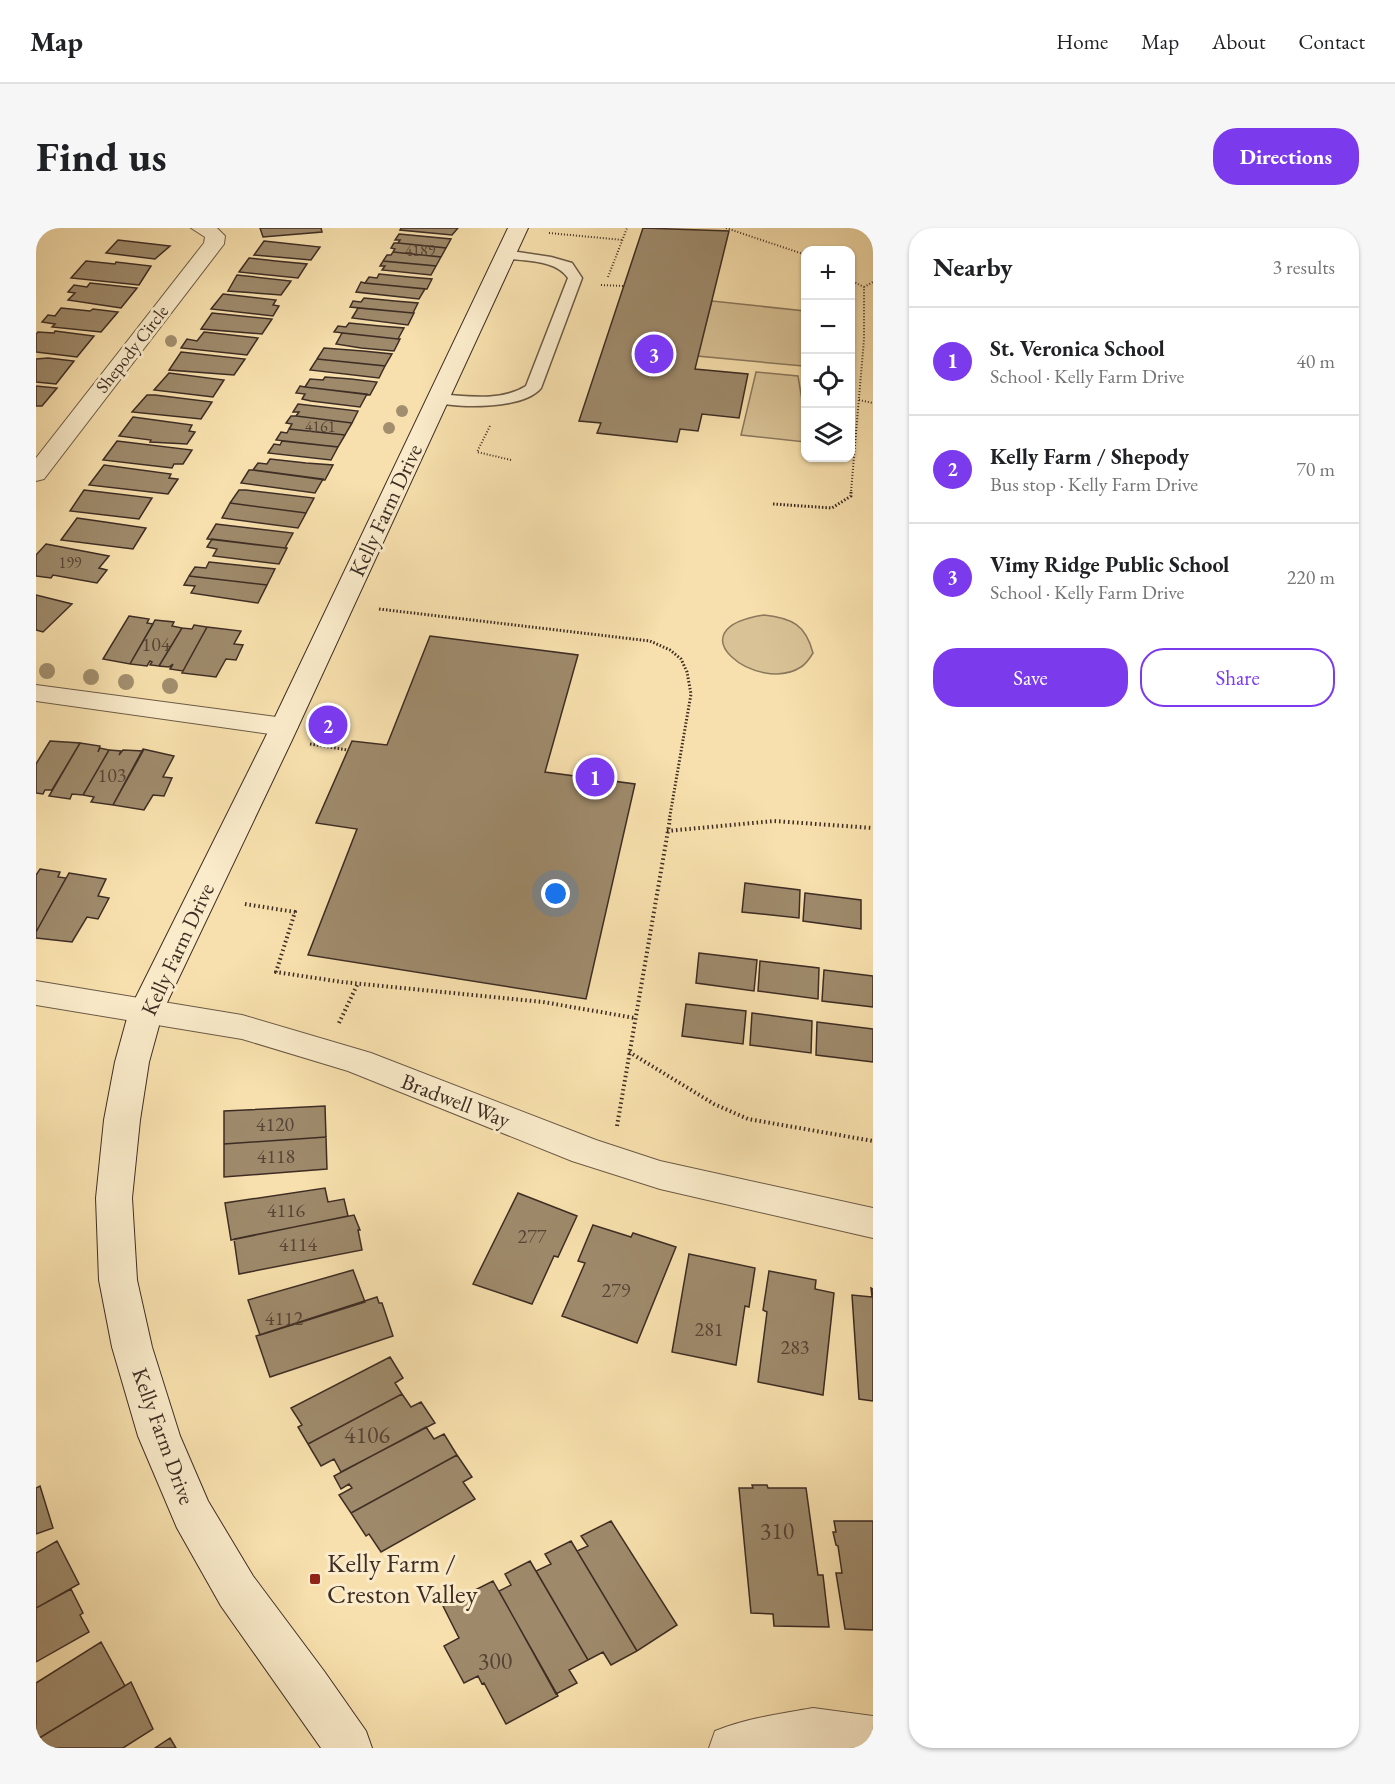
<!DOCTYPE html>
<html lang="en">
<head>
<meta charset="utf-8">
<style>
	body { margin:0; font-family:"EB Garamond",serif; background:#f6f6f6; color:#202124 }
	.controls { position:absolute; right:18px; top:18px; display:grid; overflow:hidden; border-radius:12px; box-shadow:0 2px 4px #0004 }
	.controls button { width:54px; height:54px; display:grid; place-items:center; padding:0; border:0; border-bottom:2px solid #e0e0e0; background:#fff; color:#202124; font:30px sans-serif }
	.you { position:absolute; left:520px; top:666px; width:21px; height:21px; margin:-15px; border:4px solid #fff; border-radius:50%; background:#1a73e8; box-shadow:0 0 0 9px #1a73e833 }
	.badge { display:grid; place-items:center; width:39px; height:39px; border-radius:50%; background:#7c3aed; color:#fff; font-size:20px; font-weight:700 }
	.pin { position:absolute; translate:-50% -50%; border:3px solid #fff; box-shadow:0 2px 6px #0006 }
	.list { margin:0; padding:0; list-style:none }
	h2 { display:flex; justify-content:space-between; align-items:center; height:78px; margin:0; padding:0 24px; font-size:26px }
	h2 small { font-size:20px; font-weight:400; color:#757577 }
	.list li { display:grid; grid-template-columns:39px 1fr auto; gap:18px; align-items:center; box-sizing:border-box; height:108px; padding:0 24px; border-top:2px solid #e0e0e0 }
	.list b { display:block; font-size:22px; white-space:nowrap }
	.list p { margin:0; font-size:20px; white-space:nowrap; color:#757577 }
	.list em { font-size:20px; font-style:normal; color:#757577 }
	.actions { display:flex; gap:12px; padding:18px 24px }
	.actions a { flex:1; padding:14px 0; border:2px solid #7c3aed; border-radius:24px; text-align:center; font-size:21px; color:#7c3aed }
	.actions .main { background:#7c3aed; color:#fff }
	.icon { flex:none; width:33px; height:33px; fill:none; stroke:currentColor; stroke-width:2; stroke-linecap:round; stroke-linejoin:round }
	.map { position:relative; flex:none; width:837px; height:1520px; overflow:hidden; border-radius:24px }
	header { display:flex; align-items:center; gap:36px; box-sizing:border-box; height:84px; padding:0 30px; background:#fff; border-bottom:2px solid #e0e0e0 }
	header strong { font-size:28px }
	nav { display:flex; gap:33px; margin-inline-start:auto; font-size:21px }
	.intro { display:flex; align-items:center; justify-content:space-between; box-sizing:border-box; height:144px; padding:0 36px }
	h1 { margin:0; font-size:42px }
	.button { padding:15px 27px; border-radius:24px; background:#7c3aed; color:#fff; font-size:21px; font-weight:700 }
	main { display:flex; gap:36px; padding:0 36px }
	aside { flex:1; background:#fff; border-radius:24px; box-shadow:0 2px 4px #0004 }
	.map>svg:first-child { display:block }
	.green { fill:#d8c296; stroke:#8b785d; stroke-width:1.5 }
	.building { fill:#9e8a6b; stroke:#3e2d24; stroke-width:1.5 }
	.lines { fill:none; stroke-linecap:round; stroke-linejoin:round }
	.lane-casing { stroke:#6c5a46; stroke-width:3 }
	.street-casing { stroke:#6c5a46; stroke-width:2 }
	.secondary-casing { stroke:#3e2d24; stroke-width:2 }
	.path-far2 { stroke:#3e2d24; stroke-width:2; stroke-dasharray:1 2; stroke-linecap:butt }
	.path-far1 { stroke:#3e2d24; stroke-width:3; stroke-dasharray:1.5 2; stroke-linecap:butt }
	.path { stroke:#3e2d24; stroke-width:4; stroke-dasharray:1.5 3; stroke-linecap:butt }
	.lane { fill:#faebca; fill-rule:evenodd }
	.street { fill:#faebca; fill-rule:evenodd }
	.secondary { fill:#faebca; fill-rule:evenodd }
	.tree { fill:#a28e6e }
	.poi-dot { fill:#8f2418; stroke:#faebca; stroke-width:2 }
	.labels { text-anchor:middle; stroke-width:6; stroke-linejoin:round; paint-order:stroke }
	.far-number-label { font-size:16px; fill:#564436 }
	.far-street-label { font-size:18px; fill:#3e2d24; stroke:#faebca }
	.number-label { font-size:20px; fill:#564436 }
	.street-label { font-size:22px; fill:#3e2d24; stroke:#faebca }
	.near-number-label { font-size:24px; fill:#564436 }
	.near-poi-label { font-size:27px; fill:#3e2d24; stroke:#faebca; text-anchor:start }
</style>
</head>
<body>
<header>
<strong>Map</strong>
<nav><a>Home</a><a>Map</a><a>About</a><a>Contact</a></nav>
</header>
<div class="intro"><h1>Find us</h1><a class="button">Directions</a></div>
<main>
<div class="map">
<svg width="837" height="1520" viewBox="0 0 837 1520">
	<rect width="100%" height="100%" fill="#f7e0ad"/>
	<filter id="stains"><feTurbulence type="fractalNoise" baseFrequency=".00333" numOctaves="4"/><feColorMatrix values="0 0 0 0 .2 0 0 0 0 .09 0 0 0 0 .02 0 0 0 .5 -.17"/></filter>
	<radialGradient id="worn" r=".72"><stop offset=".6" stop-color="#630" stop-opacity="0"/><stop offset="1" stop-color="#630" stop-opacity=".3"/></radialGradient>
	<!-- green -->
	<path class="green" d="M676,73L769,83L770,133L767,138L661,128Z
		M720,144L762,148L769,190V214L705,207Z
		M728,387C756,390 770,397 777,425C774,430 770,436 765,439C722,467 635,401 728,387Z"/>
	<!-- building -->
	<path class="building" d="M224,0H285L286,4L227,9Z
		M365,0H422L416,7L364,2Z
		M607,0L693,3L659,141L712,146L703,190L666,186L662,203L644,201L641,214L561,205L565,195L543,193Z
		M363,6L415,11L410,20L362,15L364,12H359Z
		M82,12L134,18L119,31L70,25Z
		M228,13L284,19L275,32L218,27Z
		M358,15H362L410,20L405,29L357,24L359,21L355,20Z
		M357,24L405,29L400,38L347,33L351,27H355Z
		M213,30L240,33L271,36L262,50L203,44Z
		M50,33L79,36L80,34L115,38L103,57L35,50Z
		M347,33L400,38L395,47L346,42L349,38H344Z
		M343,46L373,49L396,51L391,61L329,55L333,49L341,50Z
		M201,47L255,53L245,67L192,63Z
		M325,54L329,55L389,61L383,71L320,64Z
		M54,55L101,60L85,80L32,72L39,65L32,64L38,57L51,59Z
		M187,66L240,72L237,77L243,78L237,88L175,81Z
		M328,70L359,73L382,75L377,85L314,79L317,73L325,74Z
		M25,80L54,83L57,81L82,84L65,104L16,99L19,96L6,94L12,87L19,88Z
		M322,80L377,85H378L372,97L316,90Z
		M176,85L236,91L226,106L165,101Z
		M313,95L344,98L368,100L362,111L298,104L302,98L310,99Z
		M19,103L58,108L41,129L0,124V106L2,104L18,105Z
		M168,104L222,110L211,127L145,120L151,111L161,113Z
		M306,105L362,111H364L358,123L325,120L300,116Z
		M288,120L327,123L356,126L349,138L281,131Z
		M145,124L209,131L198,147L133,142Z
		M12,130L38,133L20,156L0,154V131Z
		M281,131L349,138L343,150L274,142Z
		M133,145L188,152L177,169L118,162Z
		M289,149L315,151L341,154L334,167L269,159L274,151L287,152Z
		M0,158L21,160L6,178H0Z
		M264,158L269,159L331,166L324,179L275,173L266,171L269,166L260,165Z
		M111,167H119L176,174L165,191L96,184Z
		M262,176L322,183L316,195L260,188L263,184H257Z
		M255,188H260L316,195L309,207L253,201L256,196L250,195Z
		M97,189L156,197L153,203L159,204L151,216L114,214L115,212L83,208Z
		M253,201L309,207L302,219L240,212L245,204L251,205Z
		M81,213L156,222L147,236H138L136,240L67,232Z
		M246,213L302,219L295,232L232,225L238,216L244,217Z
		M234,231L270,235L297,237L289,252L217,242L222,235L231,236Z
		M68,237L135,246L133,250L142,251L132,266L53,257Z
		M213,242H217L287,251L279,265L205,255Z
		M48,262L116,270L103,291L34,283Z
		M203,262H210L278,270L270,285L194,275Z
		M194,275L270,285L262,300L186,290Z
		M41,290L69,294L110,300L97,321L25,312Z
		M180,296L188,297L257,305L249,320L171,311Z
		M176,311L249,320H251L243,336L177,328L181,321L171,319Z
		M10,316L73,328L63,340L71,342L61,355L17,347L15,350L0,348V327Z
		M173,334L211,338L239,341L231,357L153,348L159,339L170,340Z
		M153,348L231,357L222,375L155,365L159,358L148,357Z
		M0,367L36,376L7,404L0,402Z
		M93,388L113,391L111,395L117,396L94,436L67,431Z
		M119,392L138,394L136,398L146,400L123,438L114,437L116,434L114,433L111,438L94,436Z
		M158,397L171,399L147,443L134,441L137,436L133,439L123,438L146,400L156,401Z
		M171,399L205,403L198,416L207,417L200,432L190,431L180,449L146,445Z
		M394,408L542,427L509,544L599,556L550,771L272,727L321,601L280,595L316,513L351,517Z
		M14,513L44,515L16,562H9L7,566L0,565V536Z
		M44,515L64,518L62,524L64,520L73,522L47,567L36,566L34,571L13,568Z
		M107,521L138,528L127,549L136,550L128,568L117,567L108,582L77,577Z
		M73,522L85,523L83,527L87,522L107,523L77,577L55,574L58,569L47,567Z
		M4,641L24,644L22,649L30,650L0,704V647Z
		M33,645L70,651L62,668L73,670L62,691L51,689L36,714L0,710V704Z
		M709,655L764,662L763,690L706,684Z
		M769,665L825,672V701L767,693Z
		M663,725L721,732L718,763L660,755Z
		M724,733L783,740L782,771L722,763Z
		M788,742L837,748V779L786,773Z
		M650,776L710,783L707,816L646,808Z
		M716,785L776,793L775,825L714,817Z
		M781,794L837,801V834L780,827Z
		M289,878L290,909L188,916V883Z
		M290,909L291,941L188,949V916Z
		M289,960L292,974L308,971L312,988L195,1012L189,975Z
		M482,965L541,988L522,1029L518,1028L496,1076L437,1056Z
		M318,987L324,1002H322L326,1022L203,1046L198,1011Z
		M557,997L595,1009L597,1005L640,1019L601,1115L526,1088L549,1035L542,1033Z
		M653,1026L719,1040L713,1079L709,1078L700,1137L636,1124Z
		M317,1042L329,1074L224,1107L212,1072Z
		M733,1043L780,1052L779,1061L798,1065L787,1167L722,1154L731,1084L727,1082Z
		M835,1060L837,1061V1173L823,1171L816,1067L836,1069Z
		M341,1069L343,1075H346L357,1108L234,1149L220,1108Z
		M354,1129L367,1150L359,1155L366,1166L272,1216L262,1199L266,1197L255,1180Z
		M366,1166L375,1179L385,1174L399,1195L305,1244L298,1231L285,1238L272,1216Z
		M390,1199L398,1211L408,1206L421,1227L315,1285L303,1267L316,1260L313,1256L305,1261L298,1248Z
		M421,1227L436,1249L427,1254L439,1271L345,1324L333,1306L330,1308L315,1285Z
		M716,1257H731L732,1260H770L782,1347H787L793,1399L738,1398L737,1386L715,1385L703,1260H717Z
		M4,1258L17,1300L0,1306V1260Z
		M575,1293L641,1397L601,1423L541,1323L552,1318L545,1308Z
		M798,1293H837V1402L809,1401L800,1345H806L802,1318L800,1317L797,1304H800Z
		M21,1313L43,1356L0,1380V1325Z
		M535,1313L601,1423L575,1437L567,1424L552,1432L500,1343L515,1336L509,1326Z
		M494,1333L552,1432L533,1442L541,1455L520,1466L463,1363L475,1357L469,1346Z
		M457,1353L522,1468L470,1496L448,1455L446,1456L442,1448L428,1455L408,1418L423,1410L407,1378Z
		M35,1361L47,1385L44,1387L53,1404L0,1434V1380Z
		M65,1414L89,1458L0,1512V1455Z
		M95,1454L117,1501L87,1520H0V1512Z
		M134,1510L140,1520H119Z"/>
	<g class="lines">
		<defs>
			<path id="lane" d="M469,22L515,29L536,35L546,50L505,160C487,182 421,180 396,174L393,171L396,168L401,166C430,168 465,174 490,158L532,50C519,30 486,34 464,29L462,26L464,23Z"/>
			<path id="street" d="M155,0H181L189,8L188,16L8,251L0,253V230L168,15L169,9Z
				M0,457L248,490L258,493L262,499L258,505L248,508L0,473Z
				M0,753L206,787L335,825L560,912L624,933L837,980V1010L624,961L536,933L312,843L206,811L0,777Z
				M777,1480L837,1488V1520H673L679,1503C711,1490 743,1486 777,1480Z"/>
			<path id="secondary" d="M472,0H492L256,512L127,783L113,834L104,892L96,970L101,1052L116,1119L144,1208L172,1273L217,1348L288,1443L330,1503L336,1520H285L185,1378L141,1300L102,1208L76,1119L63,1052L60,970L68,892L79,834L93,783L228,512Z"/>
		</defs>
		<!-- lane casing -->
		<use href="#lane" class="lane-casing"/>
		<!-- street casing -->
		<use href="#street" class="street-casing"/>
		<!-- secondary casing -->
		<use href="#secondary" class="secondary-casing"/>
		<!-- path-far2 -->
		<path class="path-far2" d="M690,0L770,27
			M513,5L587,12
			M572,49L591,0
			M814,52L828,59V111L815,264
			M565,57L587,58
			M828,59L837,54
			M823,172L837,175
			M454,198L441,224L475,232"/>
		<!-- path-far1 -->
		<path class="path-far1" d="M737,276L796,280L815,268V262
			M343,381L614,413L634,422L645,431L651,444L655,466L633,593
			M274,516L312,522"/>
		<!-- path -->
		<path class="path" d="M631,603L738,593L837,600
			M209,676L259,684L240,744L306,754L507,774L599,790
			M303,795L322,755
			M593,824L678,876L712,891L837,913
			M581,898L634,591"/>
		<!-- lane -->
		<use href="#lane" class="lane"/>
		<!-- street -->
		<use href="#street" class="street"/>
		<!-- secondary -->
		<use href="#secondary" class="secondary"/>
	</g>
	<!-- trees -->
	<g class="tree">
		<circle cx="135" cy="113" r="6"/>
		<circle cx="366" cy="183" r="6"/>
		<circle cx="353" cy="200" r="6"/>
		<circle cx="11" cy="443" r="8"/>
		<circle cx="55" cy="449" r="8"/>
		<circle cx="90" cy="454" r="8"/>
		<circle cx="134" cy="458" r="8"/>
	</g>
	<!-- markers -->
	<rect class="poi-dot" x="273" y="1345" width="12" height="12" rx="3"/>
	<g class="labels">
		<!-- far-number labels -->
		<g class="far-number-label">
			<text x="384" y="28">4189</text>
			<text x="284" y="204">4161</text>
			<text x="34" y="340">199</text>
		</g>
		<!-- far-street labels -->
		<g class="far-street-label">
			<text transform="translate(96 121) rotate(-52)" y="6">Shepody Circle</text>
		</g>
		<!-- number labels -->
		<g class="number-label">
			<text x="120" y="423">104</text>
			<text x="76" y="554">103</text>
			<text x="239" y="903">4120</text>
			<text x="240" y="935">4118</text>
			<text x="250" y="989">4116</text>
			<text x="496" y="1015">277</text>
			<text x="262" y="1023">4114</text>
			<text x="580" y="1069">279</text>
			<text x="248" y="1097">4112</text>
			<text x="673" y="1108">281</text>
			<text x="759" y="1126">283</text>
		</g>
		<!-- street labels -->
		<g class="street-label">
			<text transform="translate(349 282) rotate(-65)" y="8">Kelly Farm Drive</text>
			<text transform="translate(141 721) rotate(-65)" y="8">Kelly Farm Drive</text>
			<text transform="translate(420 872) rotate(21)" y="8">Bradwell Way</text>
			<text transform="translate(128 1208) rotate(70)" y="8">Kelly Farm Drive</text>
		</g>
		<!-- near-number labels -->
		<g class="near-number-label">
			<text x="331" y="1215">4106</text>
			<text x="741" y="1311">310</text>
			<text x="459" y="1441">300</text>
		</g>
		<!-- near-poi labels -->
		<g class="near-poi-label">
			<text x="291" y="1344">Kelly Farm /<tspan x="291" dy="31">Creston Valley</tspan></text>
		</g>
	</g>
	<rect width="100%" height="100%" filter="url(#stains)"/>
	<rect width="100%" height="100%" fill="url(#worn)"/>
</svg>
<div class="controls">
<button>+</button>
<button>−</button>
<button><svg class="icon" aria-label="locate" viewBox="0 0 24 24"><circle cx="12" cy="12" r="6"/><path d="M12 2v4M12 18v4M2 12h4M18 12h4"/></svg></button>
<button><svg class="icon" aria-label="layers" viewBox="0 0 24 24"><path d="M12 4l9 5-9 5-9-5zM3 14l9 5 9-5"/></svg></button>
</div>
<div class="you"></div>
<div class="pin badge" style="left:559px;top:549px">1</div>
<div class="pin badge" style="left:292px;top:497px">2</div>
<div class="pin badge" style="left:618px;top:126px">3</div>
</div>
<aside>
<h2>Nearby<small>3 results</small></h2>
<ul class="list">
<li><span class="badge">1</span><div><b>St. Veronica School</b><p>School · Kelly Farm Drive</p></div><em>40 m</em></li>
<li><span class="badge">2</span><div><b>Kelly Farm / Shepody</b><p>Bus stop · Kelly Farm Drive</p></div><em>70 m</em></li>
<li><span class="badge">3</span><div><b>Vimy Ridge Public School</b><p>School · Kelly Farm Drive</p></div><em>220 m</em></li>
</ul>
<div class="actions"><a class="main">Save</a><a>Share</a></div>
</aside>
</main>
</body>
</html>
